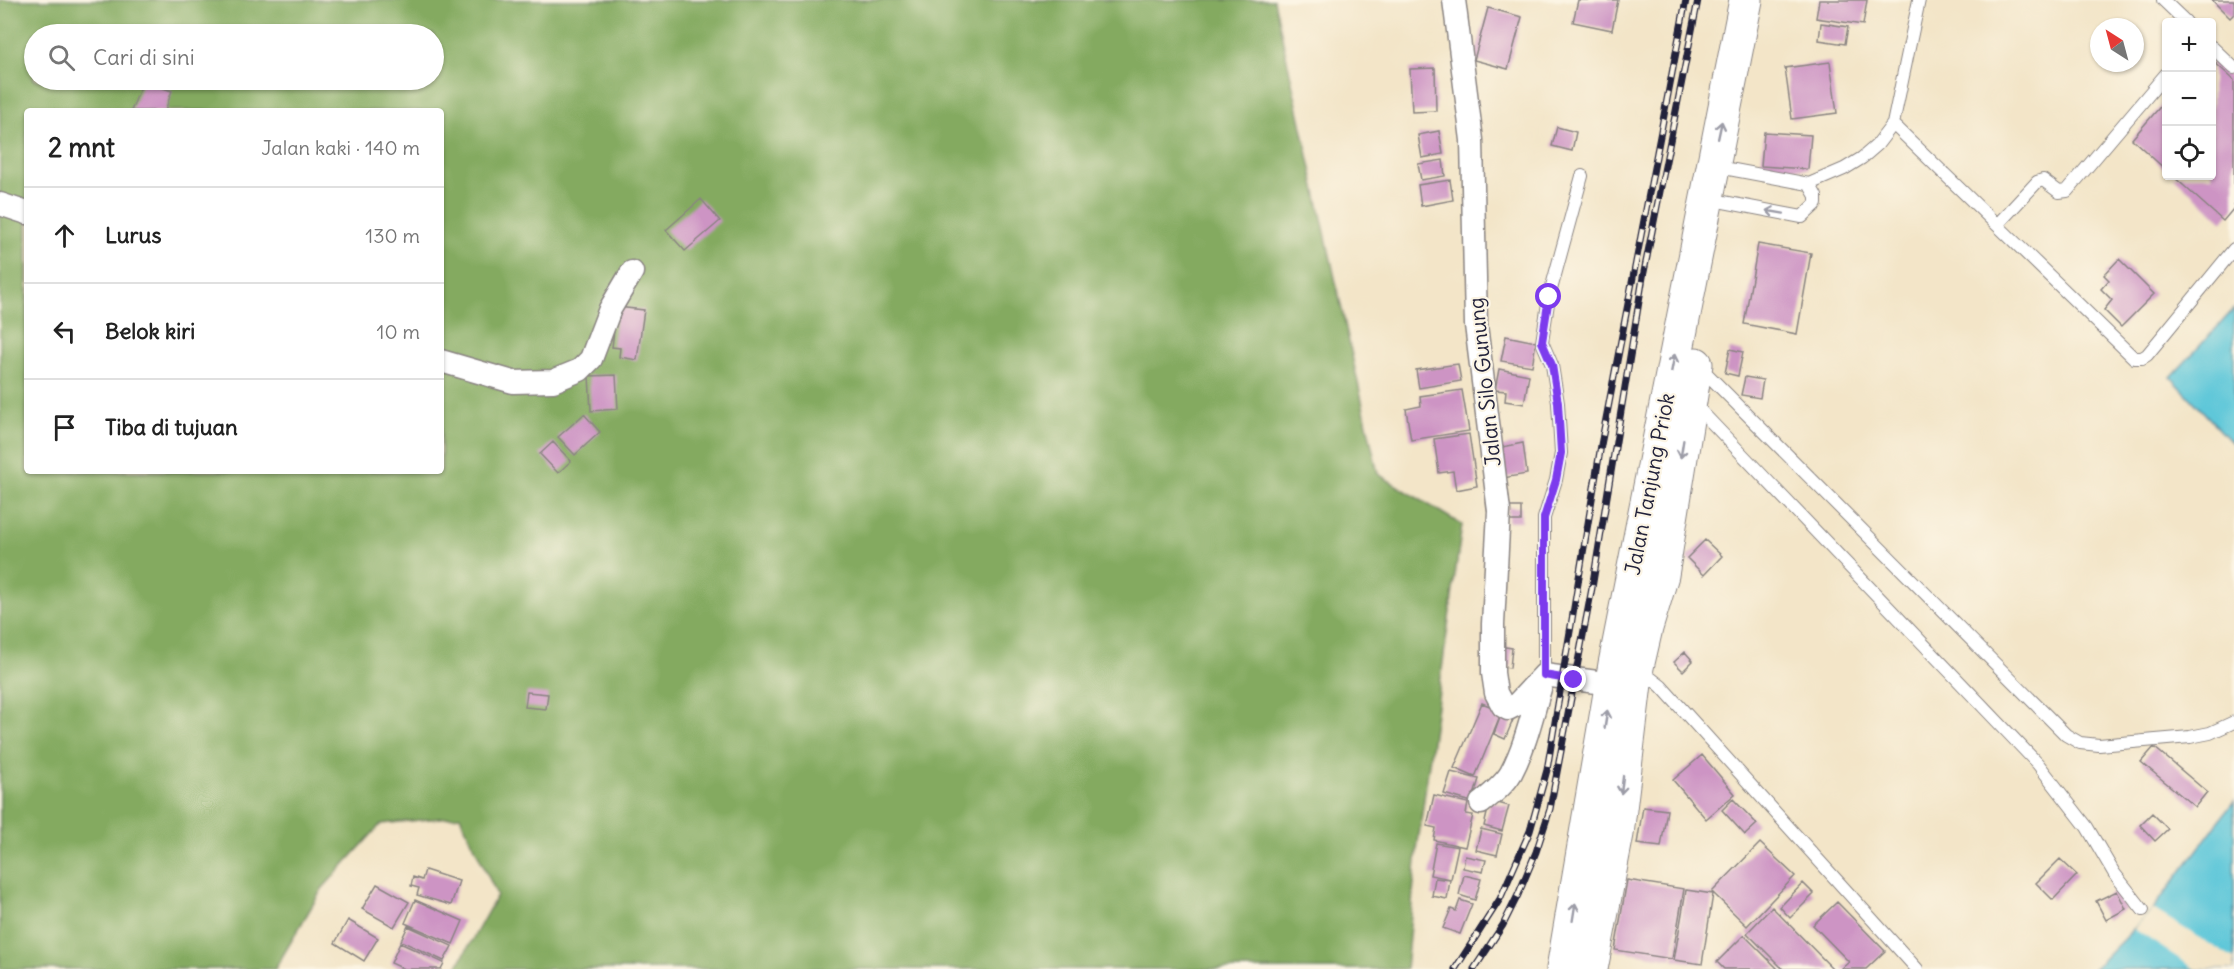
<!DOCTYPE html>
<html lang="id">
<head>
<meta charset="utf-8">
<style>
	body { margin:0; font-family:Delius,sans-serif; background:#f6f6f6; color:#222 }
	.controls { position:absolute; right:18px; top:18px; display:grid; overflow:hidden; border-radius:6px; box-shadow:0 2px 4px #0004 }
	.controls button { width:54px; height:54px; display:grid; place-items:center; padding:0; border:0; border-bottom:2px solid #e0e0e0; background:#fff; color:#222; font:30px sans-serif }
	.compass { position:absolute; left:2090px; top:18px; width:54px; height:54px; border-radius:50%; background:#fff; box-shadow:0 2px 4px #0004; rotate:324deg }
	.stop { position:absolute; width:18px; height:18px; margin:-14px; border:4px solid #7c3aed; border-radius:50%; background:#fff }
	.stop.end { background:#7c3aed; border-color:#fff; box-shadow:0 2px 6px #0008 }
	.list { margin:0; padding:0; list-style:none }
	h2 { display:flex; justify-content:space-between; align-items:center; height:78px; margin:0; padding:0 24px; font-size:26px }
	h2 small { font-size:20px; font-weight:400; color:#767676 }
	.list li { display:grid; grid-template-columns:39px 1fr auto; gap:18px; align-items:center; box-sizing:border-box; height:96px; padding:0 24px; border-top:2px solid #e0e0e0 }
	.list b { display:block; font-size:22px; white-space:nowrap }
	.list em { font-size:20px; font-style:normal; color:#767676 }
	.icon { flex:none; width:33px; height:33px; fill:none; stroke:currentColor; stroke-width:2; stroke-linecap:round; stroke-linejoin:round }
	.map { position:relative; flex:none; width:2234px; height:969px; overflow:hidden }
	.search { position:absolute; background:#fff; box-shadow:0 2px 4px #0004; left:24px; top:24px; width:420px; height:66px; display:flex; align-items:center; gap:15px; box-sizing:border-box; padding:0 21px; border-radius:33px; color:#767676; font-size:22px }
	.panel { position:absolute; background:#fff; box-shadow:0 2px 4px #0004; left:24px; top:108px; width:420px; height:366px; border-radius:6px }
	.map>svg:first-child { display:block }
	.forest { fill:#84aa60; stroke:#53664e; stroke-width:1.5; fill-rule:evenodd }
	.water { fill:#5ec7d9; stroke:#40748a; stroke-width:1.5 }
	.pier { fill:#f3e5c8 }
	.building { fill:#cd94c4 }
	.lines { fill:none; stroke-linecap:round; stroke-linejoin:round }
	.lane-casing { stroke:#8a8482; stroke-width:14 }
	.street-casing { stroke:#8a8482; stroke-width:25 }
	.highway-casing { stroke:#8a8482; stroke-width:35 }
	.lane { stroke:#fff; stroke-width:12 }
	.street { stroke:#fff; stroke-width:22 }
	.highway { stroke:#fff; stroke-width:33 }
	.rail-casing { stroke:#22223b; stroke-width:7 }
	.rail { stroke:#fcf5e5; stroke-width:4.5; stroke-dasharray:14; stroke-linecap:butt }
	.oneway { stroke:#9c9ca7 }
	.route { stroke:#7c3aed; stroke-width:8 }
	.labels { text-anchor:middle; stroke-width:4.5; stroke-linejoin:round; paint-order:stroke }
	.street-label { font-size:21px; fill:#22223b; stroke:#fcf5e5 }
</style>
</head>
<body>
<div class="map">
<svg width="2234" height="969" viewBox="0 0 2234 969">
	<rect width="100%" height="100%" fill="#fcf5e5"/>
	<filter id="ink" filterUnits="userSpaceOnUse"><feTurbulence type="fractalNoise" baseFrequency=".0167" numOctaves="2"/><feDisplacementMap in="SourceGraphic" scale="12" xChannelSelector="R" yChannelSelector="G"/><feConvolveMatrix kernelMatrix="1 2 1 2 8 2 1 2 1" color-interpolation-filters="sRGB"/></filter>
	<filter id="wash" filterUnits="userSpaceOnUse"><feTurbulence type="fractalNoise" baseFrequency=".008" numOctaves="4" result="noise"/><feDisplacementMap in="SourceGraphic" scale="24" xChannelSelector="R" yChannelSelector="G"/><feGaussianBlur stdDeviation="1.35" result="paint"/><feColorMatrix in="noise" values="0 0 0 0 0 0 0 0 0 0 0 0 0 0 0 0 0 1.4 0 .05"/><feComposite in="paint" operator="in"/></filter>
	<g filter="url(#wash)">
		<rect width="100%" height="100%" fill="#f3e5c8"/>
		<!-- forest -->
		<path class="forest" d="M0,0H1274L1378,474L1462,525L1417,850L1406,969H456L497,895L460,816L381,824L322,889L275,969H0ZM34,34H434V80H34ZM27,111H441V471H27Z"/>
		<!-- water -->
		<path class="water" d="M2234,309V445L2171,377Z
			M2234,801V969H2094L2153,909Z"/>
		<!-- pier -->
		<path class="pier" d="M2153,909L2234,959V969H2195L2134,929Z"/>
		<g id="blocks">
			<!-- building -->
			<path class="building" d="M1578,0H1618L1612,30L1573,22Z
				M1819,0H1867L1863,25L1816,18Z
				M2212,0H2234V14L2230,18Z
				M1488,8L1522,17L1508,69L1474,60Z
				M1821,23L1848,27L1845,44L1819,40Z
				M2212,60L2234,80V208L2223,221L2173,176H2212Z
				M1830,62L1837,113L1792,119L1785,68Z
				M1435,68L1436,111L1412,112L1410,69Z
				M143,81L172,91L165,111H131Z
				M2166,100V170L2132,139Z
				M1557,127L1576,132L1572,151L1552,146Z
				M1439,131L1443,154L1422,158L1418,135Z
				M1764,132L1811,135L1808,169L1761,166Z
				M1443,160L1445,176L1421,180L1418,164Z
				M1450,180L1453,200L1421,206L1418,185Z
				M701,199L720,221L685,251L666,230Z
				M1758,244L1811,253L1797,334L1744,324Z
				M2119,259L2154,294L2121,327L2104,310L2112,300L2101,289L2109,280L2104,275Z
				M617,307L644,310L637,360L619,357L620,348L612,347Z
				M1506,336L1536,342L1532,366L1501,361Z
				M1730,349L1743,352L1738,376L1725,373Z
				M1458,364L1461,381L1419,388L1416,370Z
				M1499,369L1529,375L1524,404L1505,401L1506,391L1495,390Z
				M616,375L618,409L591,411L589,376Z
				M1745,377L1763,380L1760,398L1741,395Z
				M1462,390L1469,431L1411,440L1406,409L1421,406L1420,396Z
				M584,414L600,432L575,455L558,437Z
				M1469,434L1477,486L1456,490L1453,471L1439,473L1434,439Z
				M553,442L571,461L558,473L540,454Z
				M1523,443L1527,474L1497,479L1492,449Z
				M1508,507H1521V521H1508Z
				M1705,540L1722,556L1704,575L1687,558Z
				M1498,646L1512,648L1510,668L1495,666Z
				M1685,652L1693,661L1683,671L1674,662Z
				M527,692L548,694L546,709L525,707Z
				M1482,703L1502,711L1475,777L1454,768Z
				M1501,715L1513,720L1505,739L1494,734Z
				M2154,747L2207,792L2195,807L2141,762Z
				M1702,755L1735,794L1706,819L1673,780Z
				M1451,772L1479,779L1472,802L1444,794Z
				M1434,795L1468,803L1466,814L1473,815L1465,847L1434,840L1436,828L1427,826Z
				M1733,799L1757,824L1745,835L1722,810Z
				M1490,801L1509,806L1502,831L1484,826Z
				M1643,807L1667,810L1661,847L1637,844Z
				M2152,813L2168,829L2155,841L2140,825Z
				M1481,829L1502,834L1497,855L1476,850Z
				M1436,843L1458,847L1451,879L1430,875Z
				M1760,843L1795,876L1747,926L1712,892Z
				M1465,856L1486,860L1483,872L1463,868Z
				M2060,859L2077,875L2053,900L2036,883Z
				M425,870L459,881L451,905L417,895L419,888L411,886L413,877L422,880Z
				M1464,875L1481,879L1475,900L1459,895Z
				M1435,878L1450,880L1447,899L1432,896Z
				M1627,880L1684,889L1672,959L1615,950Z
				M1803,883L1814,894L1790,918L1780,907Z
				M377,884L409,902L394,927L362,909Z
				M1686,890L1713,894L1702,964L1674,960Z
				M2117,891L2126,909L2106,920L2096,901Z
				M415,900L463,921L453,944L405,923Z
				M1460,900L1472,904L1460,934L1443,928L1451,909L1456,911Z
				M1837,902L1885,951L1866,969H1844L1842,968L1849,962L1813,925Z
				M1772,907L1833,969H1783L1747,933Z
				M348,920L378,938L364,961L335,943Z
				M408,926L452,946L444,961L401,941Z
				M1744,935L1778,969H1724L1717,962Z
				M400,943L444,963L441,969H404L391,963Z"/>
		</g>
	</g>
	<g filter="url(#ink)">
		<use href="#blocks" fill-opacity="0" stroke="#8a8482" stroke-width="1.5"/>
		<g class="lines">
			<defs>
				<path id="lane" d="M2163,0L2186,22
					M2212,47L2234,68
					M1893,124L2134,358H2142L2147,355L2234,249
					M1713,166L1809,184L1844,169L1862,158L1877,145L1893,124L1919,0
					M1708,199L1802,217L1816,204V196L1809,184
					M1997,225L2037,182L2043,180L2059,192L2067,191L2166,74
					M1699,366L2066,735L2080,743L2099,745L2190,737L2210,733L2234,722
					M1695,405L2038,764L2087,827L2114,873L2143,910
					M1639,669L1661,686L1917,969
					M1544,675V518L1556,480L1561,453L1558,403L1552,365L1542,342L1549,297L1582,176"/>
				<path id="street" d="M1454,0L1472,140L1476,325L1499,511L1493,624V673L1496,693L1503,706L1508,709L1516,705L1544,675
					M0,204L27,213
					M441,361L513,382L553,381L580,370L591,359L610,309L632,272
					M1544,675L1612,684
					M1481,803C1492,794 1504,785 1511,773C1526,745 1533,711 1542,682"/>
				<path id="highway" d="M1563,969L1615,664L1746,0
					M1591,969L1617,834L1637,667L1646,628L1662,575L1696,364"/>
			</defs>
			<!-- lane casing -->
			<use href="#lane" class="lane-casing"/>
			<!-- street casing -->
			<use href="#street" class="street-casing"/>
			<!-- highway casing -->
			<use href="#highway" class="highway-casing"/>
			<!-- lane -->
			<use href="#lane" class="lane"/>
			<!-- street -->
			<use href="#street" class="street"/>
			<!-- highway -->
			<use href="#highway" class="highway"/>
			<defs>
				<path id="rail" d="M1455,969L1500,899L1530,831L1547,770L1601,445L1686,0
					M1474,969L1503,925L1518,895L1536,852L1550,809L1592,588L1643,277L1698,0"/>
			</defs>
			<!-- rail casing -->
			<use href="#rail" class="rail-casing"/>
			<!-- rail -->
			<use href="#rail" class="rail"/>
		</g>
		<!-- one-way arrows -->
		<defs><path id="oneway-shaft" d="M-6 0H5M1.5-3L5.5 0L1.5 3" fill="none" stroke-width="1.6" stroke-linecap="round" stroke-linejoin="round" transform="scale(1.5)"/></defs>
		<g class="oneway">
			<use href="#oneway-shaft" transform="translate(1720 130) rotate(-78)"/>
			<use href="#oneway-shaft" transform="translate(1775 212) rotate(-170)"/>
			<use href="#oneway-shaft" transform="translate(1673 363) rotate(-79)"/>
			<use href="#oneway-shaft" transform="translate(1682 449) rotate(99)"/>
			<use href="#oneway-shaft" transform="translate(1606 719) rotate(-81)"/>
			<use href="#oneway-shaft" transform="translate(1622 785) rotate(97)"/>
			<use href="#oneway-shaft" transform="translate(1574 912) rotate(-81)"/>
		</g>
	</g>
	<g class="lines" filter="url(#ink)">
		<!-- route -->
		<path class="route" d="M1549,297L1542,342L1552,365L1558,403L1561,453L1556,480L1544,518V675L1574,680"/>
	</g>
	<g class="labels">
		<!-- street labels -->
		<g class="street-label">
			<text transform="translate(1485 382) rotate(-96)" y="7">Jalan Silo Gunung</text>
			<text transform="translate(1650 484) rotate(-79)" y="7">Jalan Tanjung Priok</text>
		</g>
	</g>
</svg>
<div class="controls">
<button>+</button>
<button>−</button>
<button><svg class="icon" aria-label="locate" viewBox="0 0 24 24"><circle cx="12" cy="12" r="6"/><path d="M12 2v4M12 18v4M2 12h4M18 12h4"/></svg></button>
</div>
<svg class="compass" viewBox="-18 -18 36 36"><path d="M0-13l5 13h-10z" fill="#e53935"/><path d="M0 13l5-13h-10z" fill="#767676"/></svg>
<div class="stop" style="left:1549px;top:297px"></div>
<div class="stop end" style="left:1574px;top:680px"></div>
<div class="search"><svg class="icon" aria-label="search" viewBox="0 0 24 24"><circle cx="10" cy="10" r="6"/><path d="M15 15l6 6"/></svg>Cari di sini</div>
<section class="panel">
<h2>2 mnt<small>Jalan kaki · 140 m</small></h2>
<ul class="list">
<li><svg class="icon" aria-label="ahead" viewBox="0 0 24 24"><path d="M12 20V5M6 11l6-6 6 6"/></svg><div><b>Lurus</b></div><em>130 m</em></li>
<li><svg class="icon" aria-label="left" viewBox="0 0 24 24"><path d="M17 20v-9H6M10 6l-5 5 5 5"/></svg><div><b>Belok kiri</b></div><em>10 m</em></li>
<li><svg class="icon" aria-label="arrive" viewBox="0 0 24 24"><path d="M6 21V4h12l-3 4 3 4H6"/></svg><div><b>Tiba di tujuan</b></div></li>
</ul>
</section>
</div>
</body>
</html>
